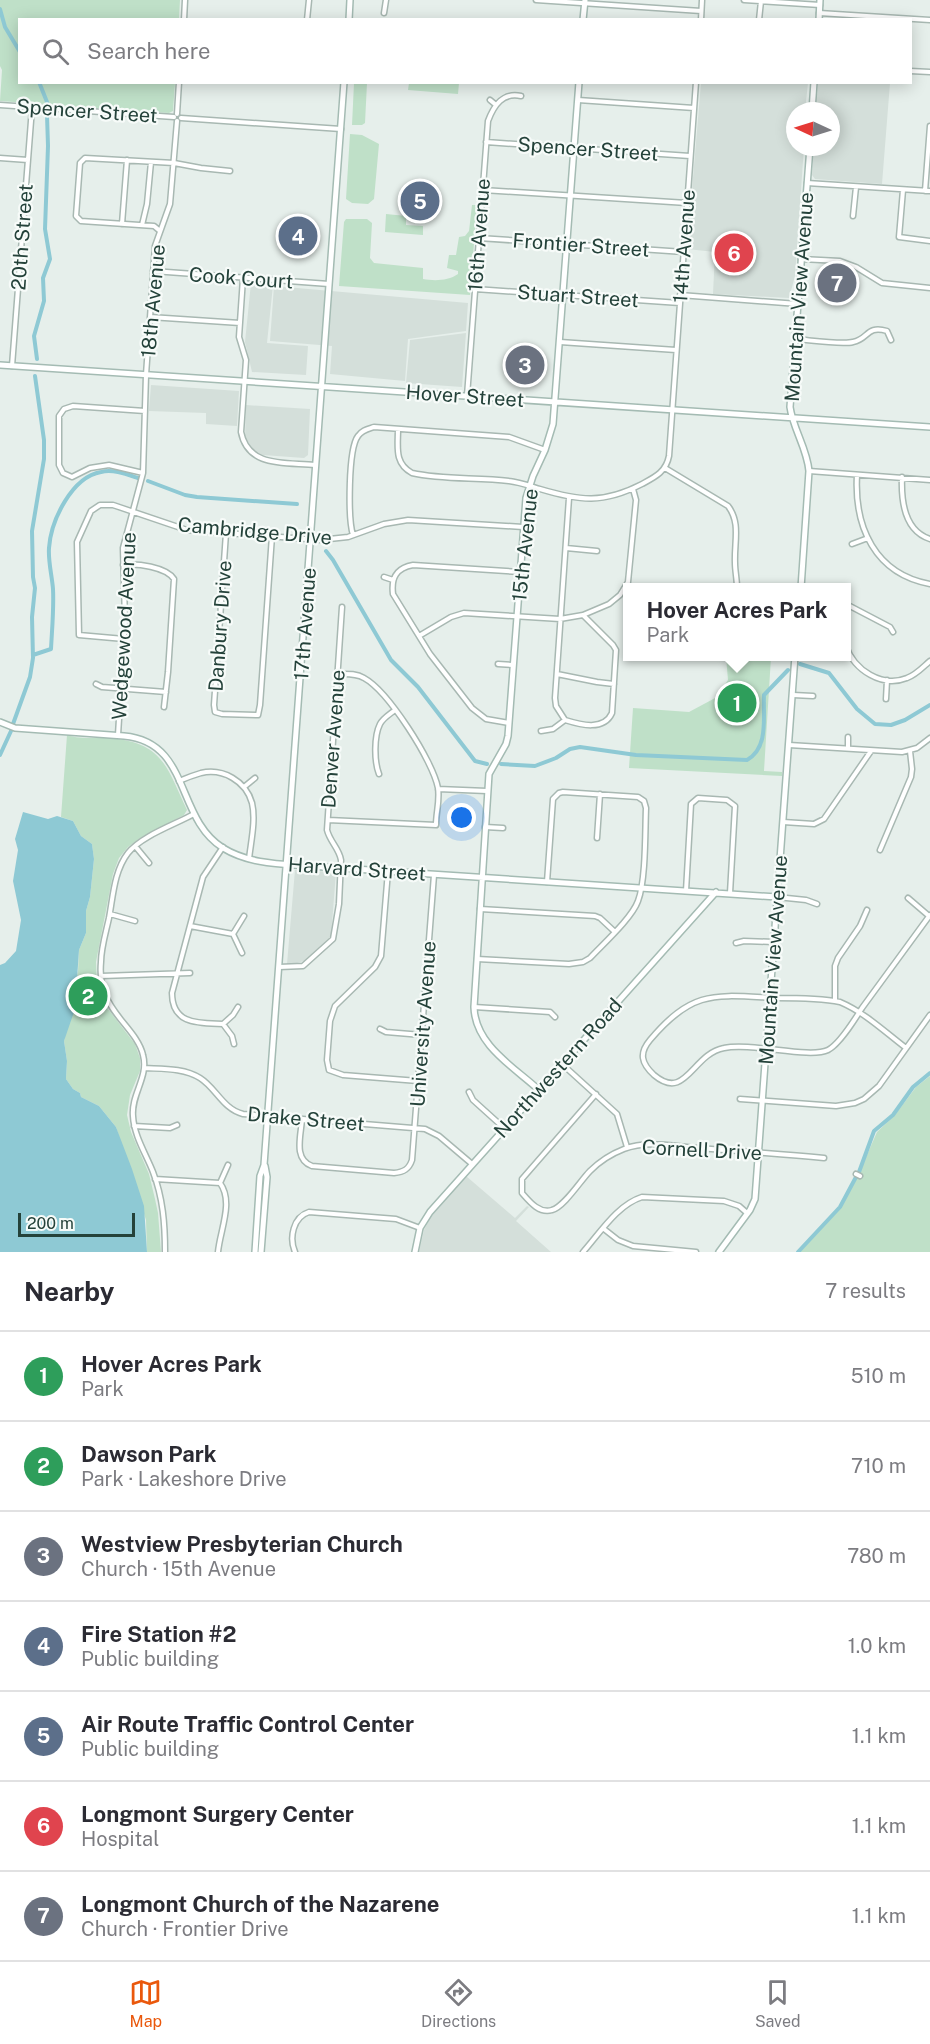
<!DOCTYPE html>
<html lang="en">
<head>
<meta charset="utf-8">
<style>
	body { margin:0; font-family:"Public Sans",sans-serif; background:#f7f7f7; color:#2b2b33 }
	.compass { position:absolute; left:786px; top:102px; width:54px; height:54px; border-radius:50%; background:#fff; box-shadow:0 3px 15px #0003; rotate:274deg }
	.scale { position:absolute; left:18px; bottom:15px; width:117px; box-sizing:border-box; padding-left:6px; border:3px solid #24423a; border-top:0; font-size:16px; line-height:21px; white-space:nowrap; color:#24423a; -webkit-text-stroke:4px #f7fbf9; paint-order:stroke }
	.you { position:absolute; left:462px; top:818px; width:21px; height:21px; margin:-15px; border:4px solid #fff; border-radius:50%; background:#1a73e8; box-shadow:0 0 0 9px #1a73e833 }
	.badge { display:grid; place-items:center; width:39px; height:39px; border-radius:50%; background:#ea580c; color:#fff; font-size:20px; font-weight:700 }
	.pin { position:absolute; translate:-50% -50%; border:3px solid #fff; box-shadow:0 2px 6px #0006 }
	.popup { position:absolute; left:623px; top:583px; width:228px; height:78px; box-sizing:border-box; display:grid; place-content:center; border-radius:0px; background:#fff; filter:drop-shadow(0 2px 4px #0005); font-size:20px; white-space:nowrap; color:#7c7c81 }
	.popup b { font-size:22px; color:#2b2b33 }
	.popup::after { content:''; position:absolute; left:50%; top:100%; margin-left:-12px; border:12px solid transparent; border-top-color:#fff }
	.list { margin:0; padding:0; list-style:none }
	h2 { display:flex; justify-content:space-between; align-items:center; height:78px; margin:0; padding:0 24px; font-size:26px }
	h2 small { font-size:20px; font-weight:400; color:#7c7c81 }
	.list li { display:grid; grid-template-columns:39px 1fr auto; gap:18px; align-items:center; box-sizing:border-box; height:90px; padding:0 24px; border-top:2px solid #e1e1e2 }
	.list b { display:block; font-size:22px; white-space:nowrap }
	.list p { margin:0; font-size:20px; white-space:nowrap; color:#7c7c81 }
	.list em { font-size:20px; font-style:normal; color:#7c7c81 }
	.icon { flex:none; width:33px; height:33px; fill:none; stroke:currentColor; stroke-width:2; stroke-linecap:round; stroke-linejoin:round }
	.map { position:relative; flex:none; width:930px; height:1252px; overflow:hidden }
	.search { position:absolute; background:#fff; box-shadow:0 3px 15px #0003; left:18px; right:18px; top:18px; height:66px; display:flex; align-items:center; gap:15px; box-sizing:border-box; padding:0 21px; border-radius:0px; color:#7c7c81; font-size:22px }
	.sheet { height:708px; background:#fff }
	nav { display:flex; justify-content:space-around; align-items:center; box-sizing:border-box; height:84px; border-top:2px solid #e1e1e2; background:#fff; font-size:16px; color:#7c7c81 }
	nav a { display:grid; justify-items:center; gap:3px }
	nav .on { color:#ea580c }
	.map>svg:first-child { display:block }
	.built { fill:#d4dfda }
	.green { fill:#bfe0c8 }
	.water { fill:#8ec9d4 }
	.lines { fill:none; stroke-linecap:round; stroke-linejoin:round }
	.canal { stroke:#8ec9d4; stroke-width:4 }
	.street-casing { stroke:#a8b8b2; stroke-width:7 }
	.secondary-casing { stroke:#a4bbb3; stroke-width:8 }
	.street { stroke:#fff; stroke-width:4 }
	.secondary { stroke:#fff; stroke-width:5 }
	.labels { text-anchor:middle; stroke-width:4.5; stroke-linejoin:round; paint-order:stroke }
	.street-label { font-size:20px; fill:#24423a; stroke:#f7fbf9 }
</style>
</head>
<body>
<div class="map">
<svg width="930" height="1252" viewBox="0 0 930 1252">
	<rect width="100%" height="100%" fill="#e6efeb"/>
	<!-- built -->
	<path class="built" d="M701,83H808L805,111H795V147H804L795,276L789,298L713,294L715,252L687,249Z
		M818,83H890L882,184L815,179L812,175L814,147H831V111H816Z
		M251,283L273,285L267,343L308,346L306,375L252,372L245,342Z
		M274,286L468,303L466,331L408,339L405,381L330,374L332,346L270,341Z
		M466,333L462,387L406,383L410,340Z
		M151,385L239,391L237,426L206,424V413L149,411Z
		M246,405L310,409L308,455L304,458L263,455L253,450L245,437Z
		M295,870L336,872L331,936L304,961L294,964H287Z
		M466,1176L515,1218L527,1206L529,1207L516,1221L551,1252H419L424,1230L430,1218Z"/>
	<!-- green -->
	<path class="green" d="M0,0H180L179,19L20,20V82L175,83L173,111L169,113L0,101L2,70L0,66Z
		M354,83H367L365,123L362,125H352Z
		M409,83H459L458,94L408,90Z
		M350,134L362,135L379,144L374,199L368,204L352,203L346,199Z
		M472,205H477L470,295L339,286L344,222L346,219H367L372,223L370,258L374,263L423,268V279C434,281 448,281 458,274V271L447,268L449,255H456L459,237L465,236L469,231Z
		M386,214L406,216V225L423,226V235L385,232Z
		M726,657H771L764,771L782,772V776L629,768L633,708L689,712L717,697L728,680Z
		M67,735C78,739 95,738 108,738C163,742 166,766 187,810L184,815L140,838L128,847L119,858L113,874L96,962L97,983L105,1005L135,1044L140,1058V1071L130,1095L127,1115L131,1132L149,1174L155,1199L158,1213L161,1252H147L146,1220L116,1127L99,1106L81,1097L80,1093L73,1089L66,1079L67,1061L64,1041L78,971L79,950L86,933V911L90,897L94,859L92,844L81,836L73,821L61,817Z
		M930,1076V1252H800L840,1209L856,1180L877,1132L895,1115L916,1087Z"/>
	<!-- water -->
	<path class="water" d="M23,812L48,819L57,816L73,821L81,836L92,844L94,859L90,897L86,911V933L79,950L75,1009L64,1041L67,1061L66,1079L73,1089L80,1093L81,1097L99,1106L116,1127L132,1169L144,1206L147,1252H0V965L5,963L16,951L21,920L13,881L18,850L15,839Z"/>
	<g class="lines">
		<!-- canal -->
		<path class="canal" d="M0,9L5,27L20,52
			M39,82L47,102
			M37,359L34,336L44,301L43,278L50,259L45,229L48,146L47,115
			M148,481L185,495L197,497L297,504
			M326,551L333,560L391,660L418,687L475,761L487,764
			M33,655L51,649C52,629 54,609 53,589C52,576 48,561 49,548C51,520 72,477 101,472C113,469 126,474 138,478
			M800,664L829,673L857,709L875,724L891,725L905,720L930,705
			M13,724L30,677L33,658L32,617L35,588L33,577L32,531L44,459V440L35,376
			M0,755L11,731
			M501,764L535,766L556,758L570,749L580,747L636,755L747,760C769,748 763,717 764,695L788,670
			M859,1172L874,1131L893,1115L913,1087L930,1073
			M798,1252L840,1207L856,1177"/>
		<defs>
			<path id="street" d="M536,0L701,11
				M744,0L820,5
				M384,13L386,0
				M819,13L930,20
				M184,20L185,0
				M307,20L309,0
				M701,20L702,0
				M759,20L761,1
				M910,71L930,72
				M490,100L496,105
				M578,100L694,108
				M0,105L174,117
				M177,114L179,82
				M181,118L341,129
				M486,142L690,156
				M0,158L28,160
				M807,183L930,191
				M483,190L687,203
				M903,190L899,237L930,241
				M925,191L930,126
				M853,216L856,187
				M122,224L127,160
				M142,225L147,204L151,162
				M160,231L154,226L81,221L76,216L80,163L85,158L174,163L201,168L230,171
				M479,238L684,252
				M801,259L840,261L856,267L882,283L930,288
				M153,271L329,284
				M243,278L239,337L246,360L241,432C248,468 286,462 315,465
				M475,289L680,303
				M680,295L798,304
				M150,317L240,323
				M795,339C809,340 842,345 853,342C869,339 866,325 887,331L891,340
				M560,342L676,350
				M12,366L32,108
				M467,396L488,121C494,105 503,92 521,96
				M398,429C398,447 394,463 412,473C443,480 477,477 509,481C519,482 530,486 540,489C580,501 603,504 642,484C655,477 666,472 669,456L696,82
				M665,468L728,506C741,523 734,542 735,563C735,571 737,579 737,588
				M809,471L930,480
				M143,473L109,465L90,468L72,477L63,473L59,465V416L64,409L73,406L145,411
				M857,475C854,527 875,574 930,584
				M902,477C901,501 905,531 930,539
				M569,498L555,698L556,706L565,720C581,725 604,731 612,713L616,650L613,645L583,615
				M226,533L214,705L215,712L222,714L258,715L260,705L272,536
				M353,535C348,519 348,449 358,436C362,430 368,429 374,427L509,437L545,450
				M852,544L868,538
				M566,548L597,551
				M123,565C137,563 166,567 174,579L168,672L164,707
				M384,577L393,580
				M846,604L890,627L893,632
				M419,636L451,617L464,613L560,619L583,615L609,604L620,595L628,582L636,500L633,489
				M124,639L79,635L77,542L91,511L100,505H113L187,530L320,540L348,537L384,524L408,520L523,527
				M846,646C854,670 882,688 907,678C916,675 923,667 930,661
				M498,664L513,665
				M557,674L597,682L614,684
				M96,684L102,687L166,692
				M793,695L813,696
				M886,699L887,680
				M509,723L486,719L472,708L430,654L393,594C391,578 396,568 413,565L520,572
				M541,731L553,729L565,720
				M118,735L125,621L123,548L143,473L146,375L155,246L170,204L177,121
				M789,745L902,752L917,748L930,738
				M848,748V737
				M379,774C374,761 374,736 380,724C383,718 390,714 395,710
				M179,781C186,778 194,775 201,773C223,768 246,781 252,803C256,820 251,841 249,859
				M244,787L255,778
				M438,789L487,791
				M328,820L436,825C436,813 440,800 438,788C433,761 388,691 364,678C356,673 346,674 337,674
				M783,822L814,824L824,819L871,751
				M485,827L503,828
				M597,838L600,794
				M135,846L149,863
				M223,847L203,877L172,993C172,1025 199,1023 223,1024L232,1036L234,1044
				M880,850L911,777L912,769L910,751
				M388,871L381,956L375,967L335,1006L330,1021L327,1060L329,1070L343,1075L418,1081
				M686,891L691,804L698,798L727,800L735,806L730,893
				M777,897L806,900L817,904
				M908,898L929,916
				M480,909L595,916L600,918L615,932
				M110,914L135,921
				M190,926L233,934L242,953
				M233,934L244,916
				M736,943L744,941L774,942
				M477,959L569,964L583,962L590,958C603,944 632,918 638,901C646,880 645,832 646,808L644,801L638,797L563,792L559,793L553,799L547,882
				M279,967L303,966L333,939L339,904L341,860C339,848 330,842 327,830L342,607
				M101,976L190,973
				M835,1001V966L838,958L860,926L867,910
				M474,1007L550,1012L555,1017
				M223,1024L233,1015L238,1007
				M380,1029L386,1032L422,1035
				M906,1048C885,1032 864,1012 840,1002C820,998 796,998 776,998C715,995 693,989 650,1040C639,1053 641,1063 654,1075C686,1102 692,1054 724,1048C751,1042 809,1059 828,1050C840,1044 855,1019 862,1008L930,915
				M562,1064L617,1114L627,1147
				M145,1068C163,1069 184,1068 200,1078C216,1088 223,1109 243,1114L425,1129L439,1136L472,1164
				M469,1092L473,1100L504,1128
				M596,1094L522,1179V1193C529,1201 539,1214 552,1210C564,1207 581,1180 590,1171C600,1161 611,1154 624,1149C646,1140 673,1146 697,1148C739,1151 782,1154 824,1158
				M740,1099L836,1106L855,1103L864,1099L879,1086L930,1015
				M302,1119C301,1136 293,1159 312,1166L394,1173C404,1172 409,1169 412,1160L434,875
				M134,1126L170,1128L177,1125
				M856,1174L860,1176
				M155,1179L220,1183
				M604,1229L618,1240L633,1246L696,1252
				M165,1252C165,1224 163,1198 153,1172C146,1154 134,1136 133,1116C131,1094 149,1077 143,1055C138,1033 113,1017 105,994C101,984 100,973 101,962C101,948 106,932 109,918C113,897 114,871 128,853C141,836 176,824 194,814
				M218,1252C220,1230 234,1202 220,1183L228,1165
				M295,1252C289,1238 293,1217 309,1212L396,1219L420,1228
				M583,1252C600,1233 617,1205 642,1197L724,1201L739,1206L747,1213"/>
			<path id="secondary" d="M349,20L350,0
				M583,20L585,0
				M819,20L820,0
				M812,111L814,82
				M0,365L930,427
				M801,588L809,471C807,448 793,429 790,407L810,147
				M0,722L15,728L124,736C191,742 175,818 223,848C249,864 280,864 309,866L777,897
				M539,1090C514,1067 475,1045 474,1007L489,774L506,744L508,736L526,498L533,476L545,450L553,424L579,82
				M255,1252L260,1176L264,1165L344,82
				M261,1252L267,1177L265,1166
				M415,1252L420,1228L430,1212L716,892
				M719,1252L750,1210L755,1199L795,656"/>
		</defs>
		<!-- street casing -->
		<use href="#street" class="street-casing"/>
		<!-- secondary casing -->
		<use href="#secondary" class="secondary-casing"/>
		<!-- street -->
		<use href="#street" class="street"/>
		<!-- secondary -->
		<use href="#secondary" class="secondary"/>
	</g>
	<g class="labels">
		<!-- street labels -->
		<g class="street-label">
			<text transform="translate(87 111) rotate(4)" y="7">Spencer Street</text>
			<text transform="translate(588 149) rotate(4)" y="7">Spencer Street</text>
			<text transform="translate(479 235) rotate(-86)" y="7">16th Avenue</text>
			<text transform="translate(22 237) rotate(-86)" y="7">20th Street</text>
			<text transform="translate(581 245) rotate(4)" y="7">Frontier Street</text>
			<text transform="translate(684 246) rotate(-86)" y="7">14th Avenue</text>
			<text transform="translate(241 278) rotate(4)" y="7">Cook Court</text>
			<text transform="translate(578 296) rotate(4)" y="7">Stuart Street</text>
			<text transform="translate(799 297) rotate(-86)" y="7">Mountain View Avenue</text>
			<text transform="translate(153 301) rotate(-85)" y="7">18th Avenue</text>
			<text transform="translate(465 396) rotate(4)" y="7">Hover Street</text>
			<text transform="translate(255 531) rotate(5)" y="7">Cambridge Drive</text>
			<text transform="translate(525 545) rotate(-84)" y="7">15th Avenue</text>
			<text transform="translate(305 624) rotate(-86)" y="7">17th Avenue</text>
			<text transform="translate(124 626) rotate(-87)" y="7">Wedgewood Avenue</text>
			<text transform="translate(220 626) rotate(-86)" y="7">Danbury Drive</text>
			<text transform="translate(333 739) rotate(-86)" y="7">Denver Avenue</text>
			<text transform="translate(357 869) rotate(4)" y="7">Harvard Street</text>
			<text transform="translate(773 960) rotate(-86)" y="7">Mountain View Avenue</text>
			<text transform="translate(423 1024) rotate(-86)" y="7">University Avenue</text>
			<text transform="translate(558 1068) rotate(-48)" y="7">Northwestern Road</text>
			<text transform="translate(306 1119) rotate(5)" y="7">Drake Street</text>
			<text transform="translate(702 1150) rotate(3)" y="7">Cornell Drive</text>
		</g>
	</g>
</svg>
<svg class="compass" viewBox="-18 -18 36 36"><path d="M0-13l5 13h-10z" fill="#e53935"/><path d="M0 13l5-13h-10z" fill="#7c7c81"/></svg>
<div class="scale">200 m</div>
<div class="you"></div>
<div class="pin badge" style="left:737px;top:703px;background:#2e9e5b">1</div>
<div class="popup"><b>Hover Acres Park</b>Park</div>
<div class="pin badge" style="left:88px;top:996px;background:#2e9e5b">2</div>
<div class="pin badge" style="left:525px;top:365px;background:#6b7280">3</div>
<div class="pin badge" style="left:298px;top:236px;background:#5c6f8a">4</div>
<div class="pin badge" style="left:420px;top:201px;background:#5c6f8a">5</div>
<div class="pin badge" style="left:734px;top:253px;background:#e0444e">6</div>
<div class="pin badge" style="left:837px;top:283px;background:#6b7280">7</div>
<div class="search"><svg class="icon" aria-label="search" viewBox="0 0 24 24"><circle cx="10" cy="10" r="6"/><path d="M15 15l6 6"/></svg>Search here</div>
</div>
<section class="sheet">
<h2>Nearby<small>7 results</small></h2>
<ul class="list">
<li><span class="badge" style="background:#2e9e5b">1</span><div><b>Hover Acres Park</b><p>Park</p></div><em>510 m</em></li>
<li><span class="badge" style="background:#2e9e5b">2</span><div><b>Dawson Park</b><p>Park · Lakeshore Drive</p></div><em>710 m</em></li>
<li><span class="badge" style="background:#6b7280">3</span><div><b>Westview Presbyterian Church</b><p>Church · 15th Avenue</p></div><em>780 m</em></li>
<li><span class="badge" style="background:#5c6f8a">4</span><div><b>Fire Station #2</b><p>Public building</p></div><em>1.0 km</em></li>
<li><span class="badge" style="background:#5c6f8a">5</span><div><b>Air Route Traffic Control Center</b><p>Public building</p></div><em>1.1 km</em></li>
<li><span class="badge" style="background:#e0444e">6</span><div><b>Longmont Surgery Center</b><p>Hospital</p></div><em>1.1 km</em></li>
<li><span class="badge" style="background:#6b7280">7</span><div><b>Longmont Church of the Nazarene</b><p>Church · Frontier Drive</p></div><em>1.1 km</em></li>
</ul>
</section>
<nav>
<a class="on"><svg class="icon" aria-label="map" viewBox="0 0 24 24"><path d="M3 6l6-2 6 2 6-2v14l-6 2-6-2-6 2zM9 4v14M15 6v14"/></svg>Map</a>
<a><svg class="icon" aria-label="directions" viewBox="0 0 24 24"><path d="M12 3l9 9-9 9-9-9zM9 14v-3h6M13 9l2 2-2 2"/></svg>Directions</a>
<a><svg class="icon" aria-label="saved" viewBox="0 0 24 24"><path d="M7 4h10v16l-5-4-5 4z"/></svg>Saved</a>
</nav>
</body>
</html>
